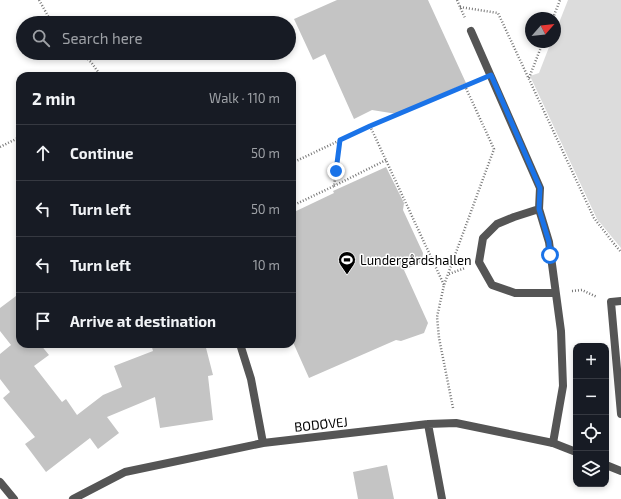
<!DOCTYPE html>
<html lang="en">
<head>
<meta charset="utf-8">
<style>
	body { margin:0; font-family:"Exo 2",sans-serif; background:#20242c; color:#f1f3f6 }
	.controls { position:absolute; right:12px; bottom:12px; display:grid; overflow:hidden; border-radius:8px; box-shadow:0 2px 6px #0003 }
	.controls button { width:36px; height:36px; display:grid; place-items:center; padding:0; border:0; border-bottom:1px solid #363941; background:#171b24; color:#f1f3f6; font:20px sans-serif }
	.compass { position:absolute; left:525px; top:12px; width:36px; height:36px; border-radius:50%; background:#171b24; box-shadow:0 2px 6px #0003; rotate:62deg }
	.stop { position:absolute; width:12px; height:12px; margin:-9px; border:3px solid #1a73e8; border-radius:50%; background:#fff }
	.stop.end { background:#1a73e8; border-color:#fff; box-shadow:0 1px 4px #0008 }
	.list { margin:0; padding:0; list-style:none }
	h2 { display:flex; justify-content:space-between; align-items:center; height:52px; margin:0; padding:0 16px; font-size:17px }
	h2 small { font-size:13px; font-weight:400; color:#9ea1a6 }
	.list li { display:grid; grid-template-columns:26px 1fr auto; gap:12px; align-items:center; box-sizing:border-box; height:56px; padding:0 16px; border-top:1px solid #363941 }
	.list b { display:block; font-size:15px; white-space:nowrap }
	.list em { font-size:13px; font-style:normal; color:#9ea1a6 }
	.icon { flex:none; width:22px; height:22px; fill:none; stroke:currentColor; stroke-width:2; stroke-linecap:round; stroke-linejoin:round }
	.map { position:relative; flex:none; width:621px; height:499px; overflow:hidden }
	.search { position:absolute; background:#171b24; box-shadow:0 2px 6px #0003; left:16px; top:16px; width:280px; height:44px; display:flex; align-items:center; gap:10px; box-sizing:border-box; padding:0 14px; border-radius:22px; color:#9ea1a6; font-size:15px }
	.panel { position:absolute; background:#171b24; box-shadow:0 2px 6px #0003; left:16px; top:72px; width:280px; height:276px; border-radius:12px }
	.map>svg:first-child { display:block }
	.pitch { fill:#dcdcdc }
	.building { fill:#c4c4c4 }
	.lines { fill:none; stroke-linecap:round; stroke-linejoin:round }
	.path { stroke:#777; stroke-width:2.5; stroke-dasharray:1 2; stroke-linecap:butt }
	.lane { stroke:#555; stroke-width:8 }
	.street { stroke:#555; stroke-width:8 }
	.route { stroke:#1a73e8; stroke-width:5 }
	.labels { text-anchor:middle; stroke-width:3; stroke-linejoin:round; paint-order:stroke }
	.poi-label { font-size:13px; fill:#000; stroke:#fff; text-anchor:start }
	.street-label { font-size:13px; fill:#000; stroke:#fff }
</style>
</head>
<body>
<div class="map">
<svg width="621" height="499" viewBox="0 0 621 499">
	<rect width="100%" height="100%" fill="#fff"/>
	<!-- pitch -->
	<path class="pitch" d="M568,0H621V248L597,219L530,76L539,73L551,42H555V33Z"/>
	<!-- building -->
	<path class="building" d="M337,0H428L466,83L397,114L372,110L354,119L325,54L313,60L294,19Z
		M386,167L404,203L403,210L423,253L422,262L404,270L428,323L424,333L401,341L396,340L309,378L292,340V213L334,193L333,191Z
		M20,293V344H40L49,355L34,366L62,402L66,399L77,415L103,395L122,387L114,366L153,351L151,344H205L213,375L208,376L213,420L160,428L155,397L107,417L119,433L98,449L90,438L46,472L25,444L35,437L3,398L10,392L0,379V354L11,345L0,331V308Z
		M387,465L394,499H358L353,472Z"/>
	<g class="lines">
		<!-- path -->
		<path class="path" d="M39,0L48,16L54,23
			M457,0L465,18
			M460,7L498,13L594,218L615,245L621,252
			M553,18L560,0
			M81,53L91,62L101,76
			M529,78L543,42
			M370,126L444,285
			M0,147L20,137
			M292,163L370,126L476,82
			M334,186L386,160
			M292,206L334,186L340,140
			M449,274L465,268
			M572,291L582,290L597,297
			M453,408L439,338L437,317L444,285L494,149L465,86"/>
		<!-- lane -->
		<path class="lane" d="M471,31L540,188L539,209L549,242L561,331L563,386L553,443
			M539,209L514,217L497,224L483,238L479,262L492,285L515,293H555
			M621,301L611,302L621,414"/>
		<!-- street -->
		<path class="street" d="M240,344L251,379L263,443
			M428,424L442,499
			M606,465L621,471
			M0,482L14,499
			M73,499L125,472L263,443L428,424L456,423L553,443L576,452"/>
	</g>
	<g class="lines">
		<!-- route -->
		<path class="route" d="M336,171L340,140L370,126L491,75L540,188L539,209L549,242L550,255"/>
	</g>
	<!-- icons -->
	<defs>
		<symbol id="stadium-pin" viewBox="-11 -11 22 30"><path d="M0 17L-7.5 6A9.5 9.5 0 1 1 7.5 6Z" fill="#000" stroke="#fff"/><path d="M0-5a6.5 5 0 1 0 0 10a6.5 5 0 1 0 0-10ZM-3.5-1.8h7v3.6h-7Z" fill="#fff"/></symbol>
	</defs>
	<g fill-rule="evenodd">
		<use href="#stadium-pin" x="337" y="250" width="20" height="27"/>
	</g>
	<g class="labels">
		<!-- poi labels -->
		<g class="poi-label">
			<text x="360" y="265">Lundergårdshallen</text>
		</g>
		<!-- street labels -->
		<g class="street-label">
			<text transform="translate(321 424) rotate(-6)" y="5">BODØVEJ</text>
		</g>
	</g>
</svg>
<div class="controls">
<button>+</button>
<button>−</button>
<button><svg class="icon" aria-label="locate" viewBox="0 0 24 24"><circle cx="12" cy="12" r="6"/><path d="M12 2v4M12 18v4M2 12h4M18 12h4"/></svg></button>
<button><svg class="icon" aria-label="layers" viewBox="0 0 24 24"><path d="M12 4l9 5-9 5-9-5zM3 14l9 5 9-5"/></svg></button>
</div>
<svg class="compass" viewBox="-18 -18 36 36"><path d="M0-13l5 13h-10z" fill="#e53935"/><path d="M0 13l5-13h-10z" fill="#9ea1a6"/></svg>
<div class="stop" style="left:550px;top:255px"></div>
<div class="stop end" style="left:336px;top:171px"></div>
<div class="search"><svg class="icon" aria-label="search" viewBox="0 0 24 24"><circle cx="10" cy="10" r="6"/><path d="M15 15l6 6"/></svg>Search here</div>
<section class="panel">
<h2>2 min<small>Walk · 110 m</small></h2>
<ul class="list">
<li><svg class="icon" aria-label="ahead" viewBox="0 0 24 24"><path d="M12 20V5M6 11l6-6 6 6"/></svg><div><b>Continue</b></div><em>50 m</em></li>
<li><svg class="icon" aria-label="left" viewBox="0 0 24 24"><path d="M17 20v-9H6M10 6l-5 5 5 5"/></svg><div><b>Turn left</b></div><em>50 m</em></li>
<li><svg class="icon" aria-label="left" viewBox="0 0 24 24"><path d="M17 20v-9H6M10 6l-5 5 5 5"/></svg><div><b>Turn left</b></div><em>10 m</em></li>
<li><svg class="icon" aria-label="arrive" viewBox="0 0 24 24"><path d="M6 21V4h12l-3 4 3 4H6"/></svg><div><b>Arrive at destination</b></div></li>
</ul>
</section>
</div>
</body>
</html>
